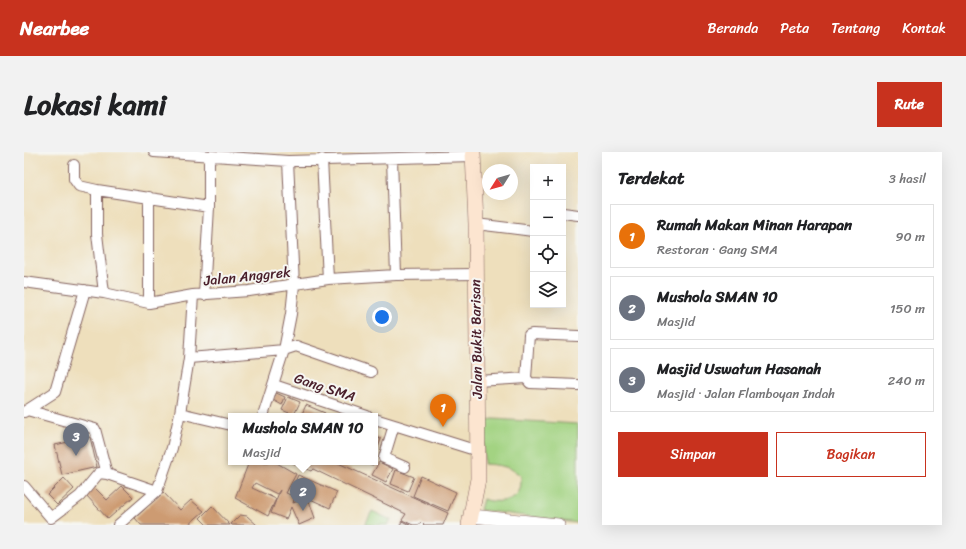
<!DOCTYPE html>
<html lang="id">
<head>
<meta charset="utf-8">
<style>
	body { margin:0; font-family:Sriracha,sans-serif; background:#f2f2f2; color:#202124 }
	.controls { position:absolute; right:12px; top:12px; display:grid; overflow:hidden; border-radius:0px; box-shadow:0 4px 16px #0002 }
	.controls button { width:36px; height:36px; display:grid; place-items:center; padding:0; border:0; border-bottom:1px solid #e0e0e0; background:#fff; color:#202124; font:20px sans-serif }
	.compass { position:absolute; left:458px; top:12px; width:36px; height:36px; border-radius:50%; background:#fff; box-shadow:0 4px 16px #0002; rotate:233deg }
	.you { position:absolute; left:358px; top:165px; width:14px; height:14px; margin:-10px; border:3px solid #fff; border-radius:50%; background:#1a73e8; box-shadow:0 0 0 6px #1a73e833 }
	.badge { display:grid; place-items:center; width:26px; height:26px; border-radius:50%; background:#c8321e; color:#fff; font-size:13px; font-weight:700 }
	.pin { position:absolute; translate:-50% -33px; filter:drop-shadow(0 1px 2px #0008) }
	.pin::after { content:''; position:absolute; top:21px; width:14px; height:12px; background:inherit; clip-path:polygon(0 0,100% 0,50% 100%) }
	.popup { position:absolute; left:204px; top:261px; width:150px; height:52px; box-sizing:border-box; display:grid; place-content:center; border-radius:0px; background:#fff; filter:drop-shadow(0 1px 3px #0005); font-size:13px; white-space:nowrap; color:#757577 }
	.popup b { font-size:15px; color:#202124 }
	.popup::after { content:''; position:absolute; left:50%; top:100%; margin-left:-8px; border:8px solid transparent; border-top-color:#fff }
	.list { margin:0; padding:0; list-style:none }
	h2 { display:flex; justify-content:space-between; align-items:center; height:52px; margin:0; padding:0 16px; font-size:17px }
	h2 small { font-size:13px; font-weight:400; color:#757577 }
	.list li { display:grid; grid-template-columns:26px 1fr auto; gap:12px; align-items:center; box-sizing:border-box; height:64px; margin:0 8px 8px; padding:0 8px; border:1px solid #e0e0e0; border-radius:0px }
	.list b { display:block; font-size:15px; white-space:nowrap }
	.list p { margin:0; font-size:13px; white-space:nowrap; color:#757577 }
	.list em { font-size:13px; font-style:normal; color:#757577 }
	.actions { display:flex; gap:8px; padding:12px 16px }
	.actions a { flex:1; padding:9px 0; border:1px solid #c8321e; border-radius:0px; text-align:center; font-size:14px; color:#c8321e }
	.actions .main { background:#c8321e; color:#fff }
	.icon { flex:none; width:22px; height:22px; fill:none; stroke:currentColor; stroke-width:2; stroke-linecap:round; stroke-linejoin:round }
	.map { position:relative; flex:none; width:554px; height:373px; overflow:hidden; border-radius:0px }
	header { display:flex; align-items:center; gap:24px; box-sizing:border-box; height:56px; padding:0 20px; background:#c8321e; color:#fff }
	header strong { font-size:19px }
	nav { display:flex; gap:22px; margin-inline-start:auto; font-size:14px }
	.intro { display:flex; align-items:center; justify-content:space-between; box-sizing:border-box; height:96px; padding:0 24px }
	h1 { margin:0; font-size:28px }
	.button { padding:10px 18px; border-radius:0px; background:#c8321e; color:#fff; font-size:14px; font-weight:700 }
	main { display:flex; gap:24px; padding:0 24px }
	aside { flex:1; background:#fff; border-radius:0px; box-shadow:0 4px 16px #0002 }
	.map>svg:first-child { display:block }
	.green { fill:#a3d382; stroke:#767956 }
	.building { fill:#cd9b72 }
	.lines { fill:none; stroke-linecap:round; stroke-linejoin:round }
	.minor-casing { stroke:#83625e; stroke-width:12 }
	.tertiary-casing { stroke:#83625e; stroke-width:14 }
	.secondary-casing { stroke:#83625e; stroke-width:16 }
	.minor { stroke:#fff; stroke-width:10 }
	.tertiary { stroke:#fff; stroke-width:13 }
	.secondary { stroke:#fce5d0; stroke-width:15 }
	.labels { text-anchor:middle; stroke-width:4; stroke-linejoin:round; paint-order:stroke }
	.street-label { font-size:14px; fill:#4a1f2b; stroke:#f6f6f2 }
</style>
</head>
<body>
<header>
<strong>Nearbee</strong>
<nav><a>Beranda</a><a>Peta</a><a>Tentang</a><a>Kontak</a></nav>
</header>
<div class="intro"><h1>Lokasi kami</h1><a class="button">Rute</a></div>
<main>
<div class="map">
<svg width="554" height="373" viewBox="0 0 554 373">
	<rect width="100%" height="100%" fill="#f6f6f2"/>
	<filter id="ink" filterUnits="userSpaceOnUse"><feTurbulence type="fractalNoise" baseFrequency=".025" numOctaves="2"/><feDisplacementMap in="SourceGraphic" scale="8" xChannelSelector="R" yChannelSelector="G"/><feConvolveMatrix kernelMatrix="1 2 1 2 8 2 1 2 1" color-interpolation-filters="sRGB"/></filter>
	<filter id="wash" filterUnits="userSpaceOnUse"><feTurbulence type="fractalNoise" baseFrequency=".012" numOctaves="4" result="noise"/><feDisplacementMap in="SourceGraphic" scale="16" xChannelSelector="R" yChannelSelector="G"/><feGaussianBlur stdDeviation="0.9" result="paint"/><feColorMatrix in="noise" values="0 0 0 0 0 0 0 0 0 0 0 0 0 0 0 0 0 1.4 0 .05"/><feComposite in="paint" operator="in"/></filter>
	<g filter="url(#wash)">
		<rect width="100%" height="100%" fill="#eedfbc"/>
		<!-- green -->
		<path class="green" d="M469,267L554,272V371L456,358L459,347C470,351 491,351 496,337C497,333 497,328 497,324C486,314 475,313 460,312L459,269Z
			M348,359L367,368L364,373H341Z"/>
		<g id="blocks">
			<!-- building -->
			<path class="building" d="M252,241L261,245L258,253L249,248Z
				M264,245L276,250L270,263L258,258Z
				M282,253L301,261L299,264H277Z
				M66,285L73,315L38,323L31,293Z
				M351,285L357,287L351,305Z
				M225,310H251L272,322L262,341L271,345L269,351L282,346L267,339L274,323L313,340L306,356L284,346L291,366L275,373L267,355L262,367L247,361L256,338L253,342L231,331L228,336L252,347L244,364L211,346Z
				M267,310H312L424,361L419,373H400L397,370L395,373H389L378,368L382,362L289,317L287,319Z
				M339,310H350L349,313Z
				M355,310L369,317L362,330L348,323Z
				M372,318L390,325L384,339L367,332Z
				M397,324L432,340L424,359L389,344Z
				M40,326L50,337L33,353L23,343Z
				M98,334L109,345L84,367L62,343L70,335L83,348Z
				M139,340L156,358L167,348L180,359L164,373H117L111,366Z
				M188,354L206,373H183L176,366Z
				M216,363L223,364L233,373H208L207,372Z
				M378,369L386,373H376Z"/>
		</g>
	</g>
	<g filter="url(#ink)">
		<use href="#blocks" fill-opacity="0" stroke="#83625e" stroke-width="1"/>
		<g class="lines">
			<defs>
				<path id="minor" d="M130,0L264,9L449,4
					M298,7L304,127
					M368,7L372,123
					M50,13V27L55,34L73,38
					M125,45V151
					M539,61L554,63
					M452,72L509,79
					M0,130L80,141L125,151L169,143L225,139L304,127L372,123L452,122
					M80,141L73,82V38L185,55
					M180,143L185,55V4
					M554,184L508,182L505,183L502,226L506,231L554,233
					M165,206L260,198L272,194L347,220
					M453,229L502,226
					M250,233L343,264
					M3,258L71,277L83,322L133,339
					M0,260L31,240L61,138
					M156,261L207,273
					M239,264L260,198L267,162L270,133L264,9
					M351,267L454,299
					M370,273L360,306L381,315
					M0,334L27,366L56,344L75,321L83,322
					M94,373L133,339L148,296L156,261L165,206L169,143"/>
				<path id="tertiary" d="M448,364L534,373"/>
				<path id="secondary" d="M445,373L454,327L452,72L449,0"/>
			</defs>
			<!-- minor casing -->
			<use href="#minor" class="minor-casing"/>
			<!-- tertiary casing -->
			<use href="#tertiary" class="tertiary-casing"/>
			<!-- secondary casing -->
			<use href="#secondary" class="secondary-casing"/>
			<!-- minor -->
			<use href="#minor" class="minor"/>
			<!-- tertiary -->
			<use href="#tertiary" class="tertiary"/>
			<!-- secondary -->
			<use href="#secondary" class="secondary"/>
		</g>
	</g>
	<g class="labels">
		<!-- street labels -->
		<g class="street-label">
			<text transform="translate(223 124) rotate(-6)" y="5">Jalan Anggrek</text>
			<text transform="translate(452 187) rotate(-91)" y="5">Jalan Bukit Barisan</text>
			<text transform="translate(301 235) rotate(18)" y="5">Gang SMA</text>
		</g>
	</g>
</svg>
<div class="controls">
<button>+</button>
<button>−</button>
<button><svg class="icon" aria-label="locate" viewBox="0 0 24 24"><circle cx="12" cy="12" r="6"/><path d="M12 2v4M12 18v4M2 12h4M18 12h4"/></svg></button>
<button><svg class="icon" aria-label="layers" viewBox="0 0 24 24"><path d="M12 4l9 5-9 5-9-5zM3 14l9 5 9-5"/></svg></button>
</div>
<svg class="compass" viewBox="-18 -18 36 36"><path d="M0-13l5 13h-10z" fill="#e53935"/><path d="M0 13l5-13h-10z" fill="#757577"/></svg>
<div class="you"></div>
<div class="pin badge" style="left:419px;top:275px;background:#e8710a">1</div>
<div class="pin badge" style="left:279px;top:359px;background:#6b7280">2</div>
<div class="popup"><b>Mushola SMAN 10</b>Masjid</div>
<div class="pin badge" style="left:52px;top:304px;background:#6b7280">3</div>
</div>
<aside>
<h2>Terdekat<small>3 hasil</small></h2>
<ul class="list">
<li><span class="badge" style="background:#e8710a">1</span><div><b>Rumah Makan Minan Harapan</b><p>Restoran · Gang SMA</p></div><em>90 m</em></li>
<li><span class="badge" style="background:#6b7280">2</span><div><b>Mushola SMAN 10</b><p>Masjid</p></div><em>150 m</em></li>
<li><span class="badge" style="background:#6b7280">3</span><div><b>Masjid Uswatun Hasanah</b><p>Masjid · Jalan Flamboyan Indah</p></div><em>240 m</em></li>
</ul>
<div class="actions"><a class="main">Simpan</a><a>Bagikan</a></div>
</aside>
</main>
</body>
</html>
